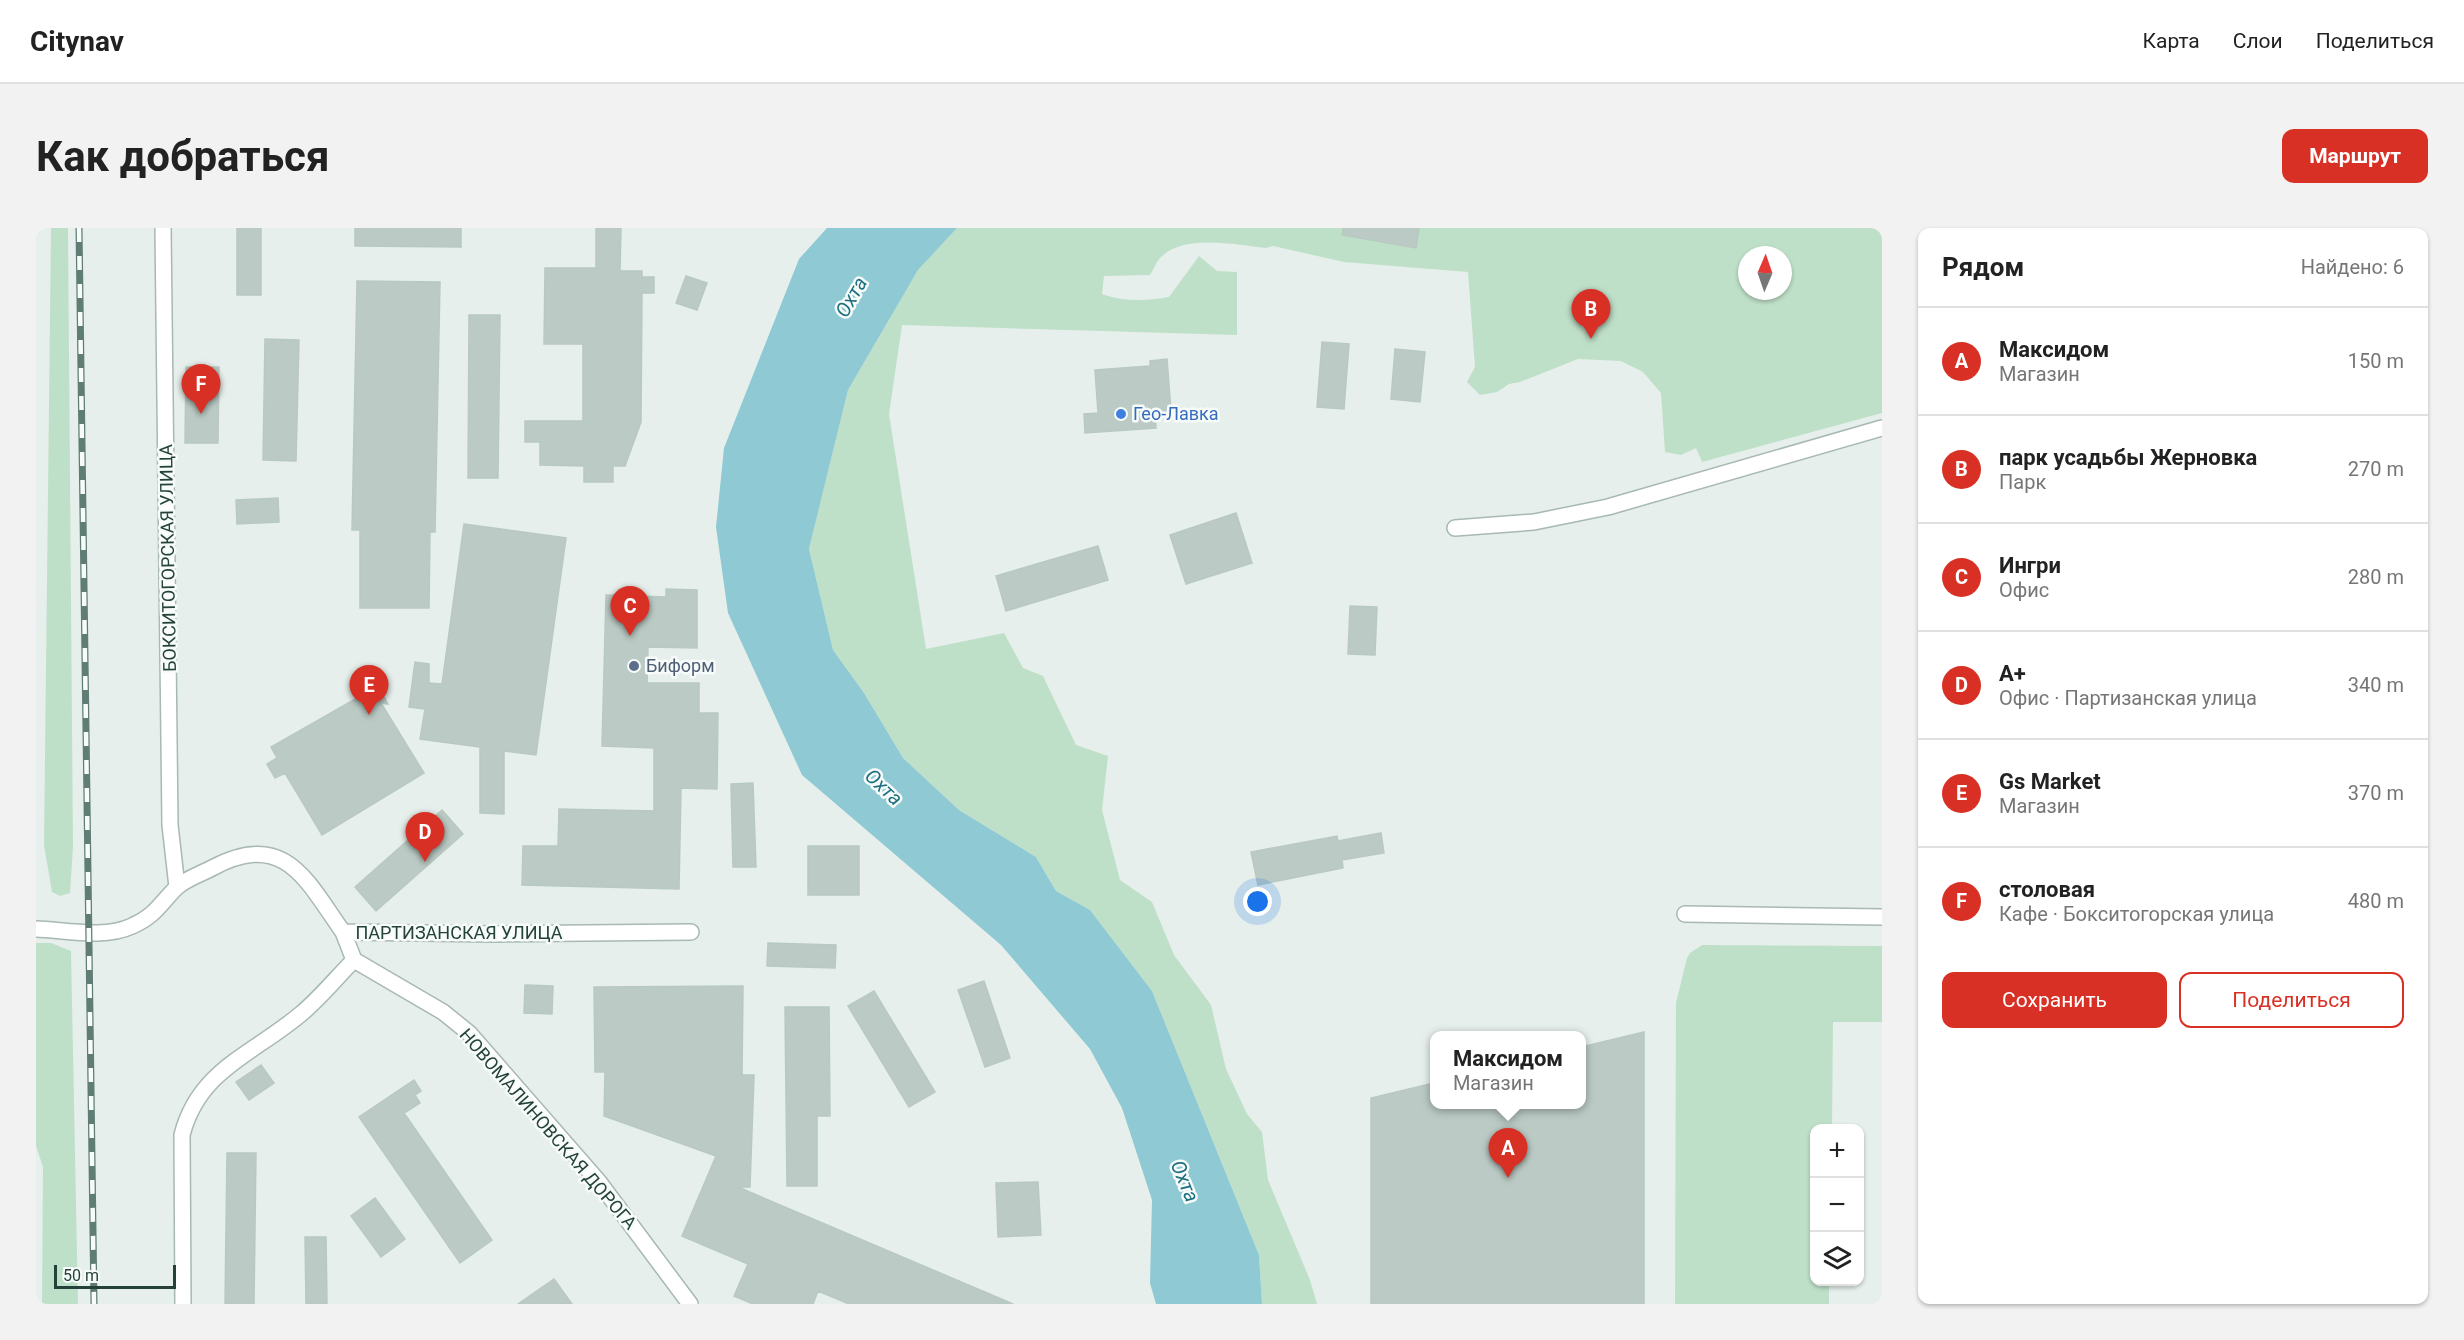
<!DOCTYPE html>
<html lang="ru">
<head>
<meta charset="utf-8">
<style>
	body { margin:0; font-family:Roboto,sans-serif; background:#f2f2f2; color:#222 }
	.controls { position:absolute; right:18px; bottom:18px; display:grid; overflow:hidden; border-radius:12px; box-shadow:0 2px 4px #0004 }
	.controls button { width:54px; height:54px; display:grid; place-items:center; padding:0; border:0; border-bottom:2px solid #e0e0e0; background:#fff; color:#222; font:30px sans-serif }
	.compass { position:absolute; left:1702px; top:18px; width:54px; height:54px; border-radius:50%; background:#fff; box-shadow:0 2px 4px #0004; rotate:2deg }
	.scale { position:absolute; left:18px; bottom:15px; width:122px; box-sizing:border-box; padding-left:6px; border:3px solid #24423a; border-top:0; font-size:16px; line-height:21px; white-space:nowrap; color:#24423a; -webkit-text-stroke:4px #f7fbf9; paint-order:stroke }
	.you { position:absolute; left:1222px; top:674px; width:21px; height:21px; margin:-15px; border:4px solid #fff; border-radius:50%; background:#1a73e8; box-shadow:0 0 0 9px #1a73e833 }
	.badge { display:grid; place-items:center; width:39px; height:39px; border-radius:50%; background:#d93025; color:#fff; font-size:20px; font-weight:700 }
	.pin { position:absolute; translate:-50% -50px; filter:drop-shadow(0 2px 3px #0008) }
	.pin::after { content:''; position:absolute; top:32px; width:21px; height:18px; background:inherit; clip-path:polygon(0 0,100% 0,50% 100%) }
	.popup { position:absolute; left:1394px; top:803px; width:156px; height:78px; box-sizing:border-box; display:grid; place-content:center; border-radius:12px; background:#fff; filter:drop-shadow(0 2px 4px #0005); font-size:20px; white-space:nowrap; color:#767676 }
	.popup b { font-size:22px; color:#222 }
	.popup::after { content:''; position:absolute; left:50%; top:100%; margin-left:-12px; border:12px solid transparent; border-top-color:#fff }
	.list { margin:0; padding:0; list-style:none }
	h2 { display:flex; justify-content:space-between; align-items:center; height:78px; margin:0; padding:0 24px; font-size:26px }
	h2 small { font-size:20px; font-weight:400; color:#767676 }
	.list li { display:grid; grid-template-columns:39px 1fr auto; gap:18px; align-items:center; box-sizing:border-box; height:108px; padding:0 24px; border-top:2px solid #e0e0e0 }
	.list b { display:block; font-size:22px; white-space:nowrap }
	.list p { margin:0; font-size:20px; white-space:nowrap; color:#767676 }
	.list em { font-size:20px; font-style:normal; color:#767676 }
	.actions { display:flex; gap:12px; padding:18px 24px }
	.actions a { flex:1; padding:14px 0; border:2px solid #d93025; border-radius:12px; text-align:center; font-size:21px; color:#d93025 }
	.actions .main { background:#d93025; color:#fff }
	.icon { flex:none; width:33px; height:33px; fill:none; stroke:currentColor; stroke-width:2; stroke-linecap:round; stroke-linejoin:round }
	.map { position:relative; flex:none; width:1846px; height:1076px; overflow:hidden; border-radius:12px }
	header { display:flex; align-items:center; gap:36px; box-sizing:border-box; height:84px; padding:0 30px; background:#fff; border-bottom:2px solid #e0e0e0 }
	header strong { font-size:28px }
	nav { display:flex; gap:33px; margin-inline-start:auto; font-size:21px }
	.intro { display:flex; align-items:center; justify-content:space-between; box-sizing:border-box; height:144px; padding:0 36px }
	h1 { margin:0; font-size:42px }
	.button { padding:15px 27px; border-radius:12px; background:#d93025; color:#fff; font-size:21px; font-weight:700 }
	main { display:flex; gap:36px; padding:0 36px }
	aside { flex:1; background:#fff; border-radius:12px; box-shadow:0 2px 4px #0004 }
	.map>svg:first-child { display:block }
	.green { fill:#bfe0c8; fill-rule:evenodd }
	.water { fill:#8ec9d4 }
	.building { fill:#bbcac4; stroke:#b8c9c2; stroke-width:1.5 }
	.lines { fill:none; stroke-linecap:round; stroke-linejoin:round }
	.street-casing { stroke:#a8b8b2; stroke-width:18 }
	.street { stroke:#fff; stroke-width:15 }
	.rail-casing { stroke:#5f7d75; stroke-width:7 }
	.rail { stroke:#f7fbf9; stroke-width:4.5; stroke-dasharray:14; stroke-linecap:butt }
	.shop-dot { fill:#3f7fe0; stroke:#f7fbf9; stroke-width:2 }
	.service-dot { fill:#5c6f8a; stroke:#f7fbf9; stroke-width:2 }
	.labels { text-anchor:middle; stroke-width:5; stroke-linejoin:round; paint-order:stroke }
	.shop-label { font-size:18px; fill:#366cbe; stroke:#f7fbf9; text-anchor:start }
	.street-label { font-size:18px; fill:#24423a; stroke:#f7fbf9 }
	.service-label { font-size:18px; fill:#4e5e75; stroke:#f7fbf9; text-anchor:start }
	.water-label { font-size:20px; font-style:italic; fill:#1c6f80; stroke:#f7fbf9 }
</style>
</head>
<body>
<header>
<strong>Citynav</strong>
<nav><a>Карта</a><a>Слои</a><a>Поделиться</a></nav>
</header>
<div class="intro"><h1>Как добраться</h1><a class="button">Маршрут</a></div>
<main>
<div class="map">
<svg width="1846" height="1076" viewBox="0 0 1846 1076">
	<rect width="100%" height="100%" fill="#e6efeb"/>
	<!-- green -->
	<path class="green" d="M15,0H32L37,619L34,665L24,668L16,664L8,617Z
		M921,0H1846V185L1666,234L1660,220L1645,227L1629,224L1625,165L1607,144L1585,133L1542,131L1484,154L1473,156L1461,164L1444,167L1431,154L1439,139L1432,44L1308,34L1237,18L1230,20C1201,17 1147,5 1124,30C1120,35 1117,42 1114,47L1068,48L1066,66C1088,74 1110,73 1133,69L1163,28L1181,43L1201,44V107L866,97L853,186L890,421L968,405L987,440L1007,448L1040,517L1072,528L1066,582L1084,652L1116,674L1138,727L1175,777L1190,841L1211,886L1226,904L1232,952L1274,1052L1281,1076H1226L1223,1027L1116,763L1054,682L1020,663L1000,629L923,582L867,530L828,465L797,422L773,321L812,162L882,42ZM1711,27H1747V63H1711Z
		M0,715H15L35,723L42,1076H6L7,939L0,918Z
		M1666,717L1846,718V794H1797L1796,900H1778V1054H1793V1076H1639L1640,775L1651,730L1654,725Z"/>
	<!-- water -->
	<path class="water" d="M791,0H921L882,42L812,162L773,321L797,422L828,465L867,530L923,582L1000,629L1020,663L1054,682L1116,763L1223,1027L1226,1076H1120L1114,1055L1116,972L1086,880L1054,821L965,717L766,547L692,385L680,299L688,220L763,31Z"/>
	<!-- building -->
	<path class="building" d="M201,0H225V67H201Z
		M319,0H425V19L319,18Z
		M560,0H585L584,43H606V49H618V65H606L605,194L589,238H577V254H548V238L504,237V214H489V193H547V116H508L509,40H560Z
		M1307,0H1383L1380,20L1306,7Z
		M650,48L671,55L661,82L640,75Z
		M321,53L404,54L399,304H394L393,380H324V302H316Z
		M433,87H464L462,250H432Z
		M229,111L263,112L260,233L227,232Z
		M1286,114L1313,116L1308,181L1281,179Z
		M1359,121L1389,124L1384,174L1355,171Z
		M1131,131L1135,183L1119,184L1120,200L1049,205L1048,186L1062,185L1059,142L1114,138V133Z
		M150,139H183L182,215H149Z
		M242,270L243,294L201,296L200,272Z
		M1200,285L1216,335L1150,356L1134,307Z
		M428,296L530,310L500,527L468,523V586L444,585V519L384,511L389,481L373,479L379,434L393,436V455L406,456Z
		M1062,318L1072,352L970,383L960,348Z
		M630,361L661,362V420L612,419L611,455H663V485H682L681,561L645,560L643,661L486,657L487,618H522L523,581L618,583V520L566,518L570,367L630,369Z
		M1314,378L1341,379L1339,427L1312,426Z
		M342,458L352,476L345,475L388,545L286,607L249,545L239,550L231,536L241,530L235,519Z
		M717,555L720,639H697L695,556Z
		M406,582L427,606L340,683L319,659Z
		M1345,605L1348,625L1306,632L1307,640L1222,657L1215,624L1301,608L1302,613Z
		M772,618H823V667H772Z
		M732,715L800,717L799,740L731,738Z
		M948,753L974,830L949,839L922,762Z
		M489,757L517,758L516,786L488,785Z
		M707,758L706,847H718L714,959H702L977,1076H813L782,1063L777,1076H717L698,1068L712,1036L646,1008L680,928L568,888L569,844H559L558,759Z
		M838,763L899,864L873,879L812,778Z
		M749,779H793L794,888H781V958H751Z
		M1608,804V1076H1335V870L1398,855V876H1545V819Z
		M225,837L238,855L213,872L200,854Z
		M378,852L385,863L379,867L384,875L368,885L456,1012L424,1035L323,889Z
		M191,925H220L218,1076H189Z
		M1002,954L1005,1007L962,1009L960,955Z
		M339,970L369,1011L345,1029L315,988Z
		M269,1009H290L291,1076H270Z
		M518,1051L536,1076H482Z"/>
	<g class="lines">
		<defs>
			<path id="street" d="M127,0L134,597L141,659
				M1419,300L1498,294L1572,279L1846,200
				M1649,686L1846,689
				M0,701C29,702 69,711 96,698C119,688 124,676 140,660C149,651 165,646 176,640C249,601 270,652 307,704L459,706L655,704
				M318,732L407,784L433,805L563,954L654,1076
				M147,1076L146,907C163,841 218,826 266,785C285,769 301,749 318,732L307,704"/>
		</defs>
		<!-- street casing -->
		<use href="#street" class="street-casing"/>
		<!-- street -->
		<use href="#street" class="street"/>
		<defs>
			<path id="rail" d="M43,0L58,1076"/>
		</defs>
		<!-- rail casing -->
		<use href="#rail" class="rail-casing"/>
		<!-- rail -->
		<use href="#rail" class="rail"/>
	</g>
	<!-- markers -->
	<circle class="shop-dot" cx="1085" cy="186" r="6"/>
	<circle class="service-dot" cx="598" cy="438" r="6"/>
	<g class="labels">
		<!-- shop labels -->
		<g class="shop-label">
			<text x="1097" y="192">Гео-Лавка</text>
		</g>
		<!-- street labels -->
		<g class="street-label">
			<text transform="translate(132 330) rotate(-91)" y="6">БОКСИТОГОРСКАЯ УЛИЦА</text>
			<text x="423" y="711">ПАРТИЗАНСКАЯ УЛИЦА</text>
			<text transform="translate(512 901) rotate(49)" y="6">НОВОМАЛИНОВСКАЯ ДОРОГА</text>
		</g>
		<!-- service labels -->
		<g class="service-label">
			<text x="610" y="444">Биформ</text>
		</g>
		<!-- water labels -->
		<g class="water-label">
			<text transform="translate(815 69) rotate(-60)" y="7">Охта</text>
			<text transform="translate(848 559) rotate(43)" y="7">Охта</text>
			<text transform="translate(1149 953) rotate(67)" y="7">Охта</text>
		</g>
	</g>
</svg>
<div class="controls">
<button>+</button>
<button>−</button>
<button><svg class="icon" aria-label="layers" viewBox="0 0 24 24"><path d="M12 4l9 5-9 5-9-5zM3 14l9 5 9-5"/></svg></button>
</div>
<svg class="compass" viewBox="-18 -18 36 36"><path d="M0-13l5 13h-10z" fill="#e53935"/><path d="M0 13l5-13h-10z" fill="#767676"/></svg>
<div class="scale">50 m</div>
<div class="you"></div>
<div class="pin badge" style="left:1472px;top:950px">A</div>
<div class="popup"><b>Максидом</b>Магазин</div>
<div class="pin badge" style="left:1555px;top:111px">B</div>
<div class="pin badge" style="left:594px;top:408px">C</div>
<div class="pin badge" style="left:389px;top:634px">D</div>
<div class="pin badge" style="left:333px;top:487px">E</div>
<div class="pin badge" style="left:165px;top:186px">F</div>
</div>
<aside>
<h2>Рядом<small>Найдено: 6</small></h2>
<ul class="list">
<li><span class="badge">A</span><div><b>Максидом</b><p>Магазин</p></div><em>150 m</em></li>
<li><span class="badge">B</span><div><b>парк усадьбы Жерновка</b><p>Парк</p></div><em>270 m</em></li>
<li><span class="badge">C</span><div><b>Ингри</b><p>Офис</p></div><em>280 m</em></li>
<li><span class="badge">D</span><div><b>А+</b><p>Офис · Партизанская улица</p></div><em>340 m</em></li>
<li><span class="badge">E</span><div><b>Gs Market</b><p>Магазин</p></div><em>370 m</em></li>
<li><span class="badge">F</span><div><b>столовая</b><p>Кафе · Бокситогорская улица</p></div><em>480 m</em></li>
</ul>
<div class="actions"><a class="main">Сохранить</a><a>Поделиться</a></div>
</aside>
</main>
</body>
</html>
